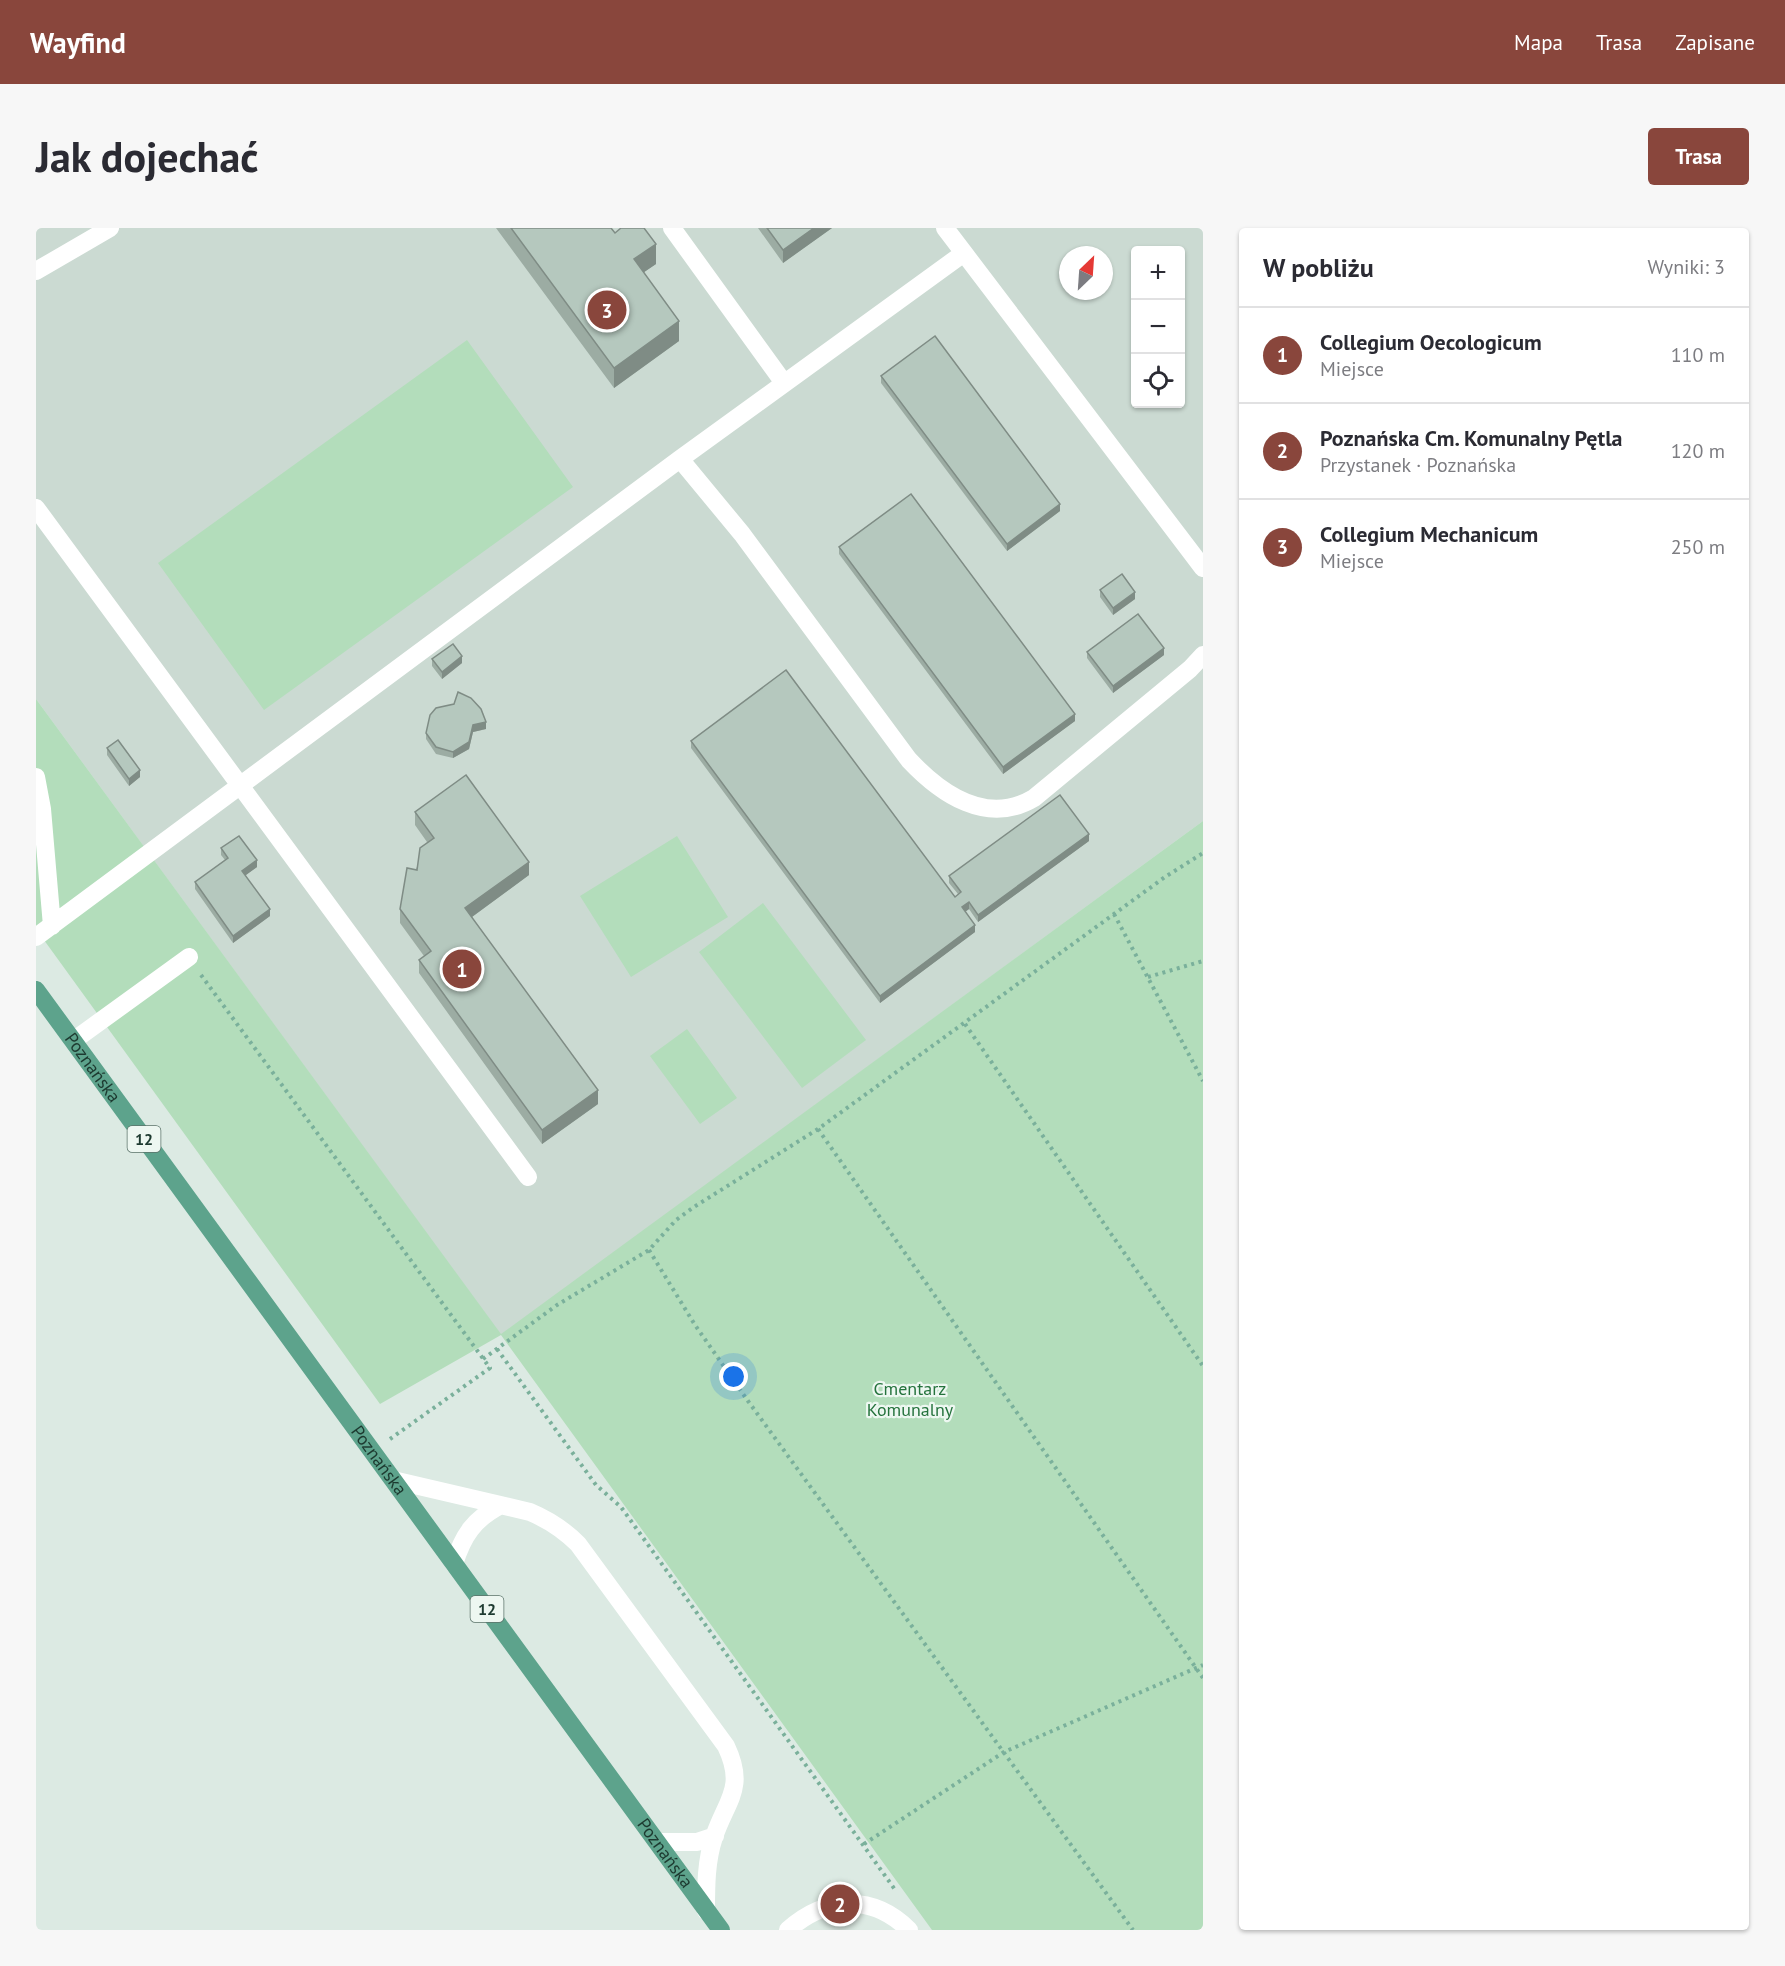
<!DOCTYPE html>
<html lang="pl">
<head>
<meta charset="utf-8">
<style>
	body { margin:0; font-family:"PT Sans",sans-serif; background:#f7f7f7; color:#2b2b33 }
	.controls { position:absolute; right:18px; top:18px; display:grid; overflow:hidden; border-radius:6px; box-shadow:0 2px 4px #0004 }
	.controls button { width:54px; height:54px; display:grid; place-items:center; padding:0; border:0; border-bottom:2px solid #e1e1e2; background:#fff; color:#2b2b33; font:30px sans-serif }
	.compass { position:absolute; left:1023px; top:18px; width:54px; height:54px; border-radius:50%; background:#fff; box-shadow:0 2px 4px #0004; rotate:25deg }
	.you { position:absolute; left:698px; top:1149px; width:21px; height:21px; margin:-15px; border:4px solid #fff; border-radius:50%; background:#1a73e8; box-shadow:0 0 0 9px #1a73e833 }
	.badge { display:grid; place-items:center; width:39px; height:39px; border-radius:50%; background:#89463c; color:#fff; font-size:20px; font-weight:700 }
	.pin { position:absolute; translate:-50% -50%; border:3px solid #fff; box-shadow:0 2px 6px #0006 }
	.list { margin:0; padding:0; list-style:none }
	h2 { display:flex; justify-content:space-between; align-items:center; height:78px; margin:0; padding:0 24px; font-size:26px }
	h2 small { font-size:20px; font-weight:400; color:#7c7c81 }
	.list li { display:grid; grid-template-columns:39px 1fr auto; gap:18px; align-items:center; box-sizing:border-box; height:96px; padding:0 24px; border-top:2px solid #e1e1e2 }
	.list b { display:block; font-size:22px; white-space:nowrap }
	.list p { margin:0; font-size:20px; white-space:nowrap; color:#7c7c81 }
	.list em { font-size:20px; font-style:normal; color:#7c7c81 }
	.icon { flex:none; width:33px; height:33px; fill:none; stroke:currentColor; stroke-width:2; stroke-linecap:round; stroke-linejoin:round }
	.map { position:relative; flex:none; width:1167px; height:1702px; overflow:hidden; border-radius:6px }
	header { display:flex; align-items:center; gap:36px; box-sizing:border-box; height:84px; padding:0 30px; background:#89463c; color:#fff }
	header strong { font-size:28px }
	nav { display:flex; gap:33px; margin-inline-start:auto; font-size:21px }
	.intro { display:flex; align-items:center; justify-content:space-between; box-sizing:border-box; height:144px; padding:0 36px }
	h1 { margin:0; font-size:42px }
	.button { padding:15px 27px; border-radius:6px; background:#89463c; color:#fff; font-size:21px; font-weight:700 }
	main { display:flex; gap:36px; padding:0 36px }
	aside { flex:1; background:#fff; border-radius:6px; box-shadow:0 2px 4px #0004 }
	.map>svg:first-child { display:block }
	.built { fill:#cbdad2; fill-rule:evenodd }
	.green { fill:#b3ddbb }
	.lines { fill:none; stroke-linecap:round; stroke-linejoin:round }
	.path { stroke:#7ab09b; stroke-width:4; stroke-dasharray:3 4.5; stroke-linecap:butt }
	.minor { stroke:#fff; stroke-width:18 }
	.major { stroke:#5da38c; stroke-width:18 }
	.wall { fill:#9caca3 }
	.shaded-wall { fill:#7f8c85 }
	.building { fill:#b5c8be; stroke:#7f8c85; stroke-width:1.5 }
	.labels { text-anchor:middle; stroke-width:4.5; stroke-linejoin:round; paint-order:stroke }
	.shield { fill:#edf7f1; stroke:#5b736a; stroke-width:1.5 }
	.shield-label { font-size:16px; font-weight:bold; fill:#1d3a30 }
	.street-label { font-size:18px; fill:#1d3a30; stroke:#edf7f1 }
	.park-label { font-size:18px; fill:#25733d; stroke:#edf7f1 }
</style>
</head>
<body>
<header>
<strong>Wayfind</strong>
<nav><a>Mapa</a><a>Trasa</a><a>Zapisane</a></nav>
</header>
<div class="intro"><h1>Jak dojechać</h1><a class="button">Trasa</a></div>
<main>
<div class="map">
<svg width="1167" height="1702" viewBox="0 0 1167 1702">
	<rect width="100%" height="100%" fill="#dceae3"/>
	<!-- built -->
	<path class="built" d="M0,0H1167V593L465,1107L0,471ZM1100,22H1144V176H1100ZM1032,27H1068V63H1032Z"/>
	<!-- green -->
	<path class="green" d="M431,112L537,259L228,482L122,335Z
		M0,471L465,1106L1167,593V1702H896L465,1107L344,1176L0,701Z
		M641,608L692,689L595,749L544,668Z
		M727,675L830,812L766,860L663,724Z
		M651,801L701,870L664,896L614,828Z"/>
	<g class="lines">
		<!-- path -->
		<path class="path" d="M1078,686L1167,853
			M165,747L454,1140L354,1211
			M1112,749L1167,733
			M929,796L1167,1138
			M782,901L1167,1450
			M613,1022L659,1097L712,1173L1097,1702
			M461,1121L560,1257L585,1279L860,1663
			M447,1131L521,1077L613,1022L640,992L658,979L782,901L1129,649L1167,625
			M828,1616L968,1524L1167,1437"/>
		<!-- minor -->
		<path class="minor" d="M636,0L748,155
			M928,25L1167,340
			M0,43L74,0
			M644,231L706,306L873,532C905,566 951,598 998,570L1154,441L1167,427
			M0,280L492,949
			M0,549L6,581L16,698
			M0,709L644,231L928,25L909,0
			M37,813L153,729
			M357,1252L494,1284C513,1292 527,1301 542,1316L690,1518C710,1560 691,1571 678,1609C670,1633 670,1658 670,1683
			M418,1336C427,1307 438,1291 465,1277
			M621,1614H661L679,1608
			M752,1702C789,1669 836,1665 873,1702"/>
		<!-- major -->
		<path class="major" id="s1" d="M0,762L685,1702"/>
	</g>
	<!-- wall -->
	<path class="wall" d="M460,0H575L579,5L620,36L608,44L643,113L578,160Z
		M722,0H796L747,35Z
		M845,148L1024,283L971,323L845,155Z
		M803,319L1039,493L967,546L803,326Z
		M1064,362L1099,371L1077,387L1064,369Z
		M1051,424L1128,427L1077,465L1051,430Z
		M396,431L426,435L406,451L396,438Z
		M450,501L437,504L433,521L417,530L400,526L390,511V505Z
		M655,513L919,669L922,666L913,655V648L1053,613L942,694L933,681L929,684L939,704L844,775L655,520Z
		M71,520L104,549L93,558L71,527Z
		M379,584L493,647L436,689L562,876L506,916L383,745V732L388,728L364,695V681L391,614L379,597Z
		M185,620L221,639L209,647L234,688L197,715L159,661V654L189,632L185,627Z"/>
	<!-- shaded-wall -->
	<path class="shaded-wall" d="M778,0H796L747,35V22Z
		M620,16V36L598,51V31Z
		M643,93V113L578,160V140Z
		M1024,276V283L971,323V316Z
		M1099,364V371L1077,387V380Z
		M1128,420V427L1077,465V458Z
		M426,428V435L406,451V444Z
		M1039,486V493L967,546V539Z
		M450,494V501L437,504L433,521L417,530V524L437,497Z
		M104,542V549L93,558V551Z
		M1053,606V613L942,694V687Z
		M221,632V639L206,650V643Z
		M493,634V647L429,694V680Z
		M933,674V681L926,686V679Z
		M234,681V688L197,715V708Z
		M939,697V704L844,775V768Z
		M562,862V876L506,916V902Z"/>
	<!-- building -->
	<path class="building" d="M475,0H575L579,5L585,0H608L620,16L598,31L643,93L578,140Z
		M731,0H778L747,22Z
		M899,108L1024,276L971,316L845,148Z
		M875,266L1039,486L967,539L803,319Z
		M1086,346L1099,364L1077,380L1064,362Z
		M1102,386L1128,420L1077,458L1051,424Z
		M417,416L426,428L406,444L396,431Z
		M750,442L919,669L925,664L913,648L1024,567L1053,606L942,687L933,674L926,679L939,697L844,768L655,513Z
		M422,464L435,470L445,481L450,494L437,497L433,514L417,524L400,519L390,505L394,487L400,480L418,476Z
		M82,512L104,542L93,551L71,520Z
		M430,547L493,634L429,680L562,862L506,902L383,732L395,723L364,681L371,640L381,642L384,620L398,610L379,584Z
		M203,608L221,632L206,643L234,681L197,708L159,654L192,630L185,620Z"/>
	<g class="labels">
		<!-- shield labels -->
		<g class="shield">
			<rect x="91.5" y="898" width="33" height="26" rx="4.5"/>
			<rect x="434.5" y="1368" width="33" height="26" rx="4.5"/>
		</g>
		<g class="shield-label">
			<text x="108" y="917">12</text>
			<text x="451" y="1387">12</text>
		</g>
		<!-- street labels -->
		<g class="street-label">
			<text dy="6" stroke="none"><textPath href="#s1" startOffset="96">Poznańska</textPath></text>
			<text dy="6" stroke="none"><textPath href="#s1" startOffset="582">Poznańska</textPath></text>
			<text dy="6" stroke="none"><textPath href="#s1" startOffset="1068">Poznańska</textPath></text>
		</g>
		<!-- park labels -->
		<g class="park-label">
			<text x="874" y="1167">Cmentarz<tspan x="874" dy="21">Komunalny</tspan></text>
		</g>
	</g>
</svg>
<div class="controls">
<button>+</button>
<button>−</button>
<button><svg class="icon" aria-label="locate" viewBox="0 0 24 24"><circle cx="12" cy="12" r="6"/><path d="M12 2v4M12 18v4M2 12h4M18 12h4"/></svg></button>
</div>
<svg class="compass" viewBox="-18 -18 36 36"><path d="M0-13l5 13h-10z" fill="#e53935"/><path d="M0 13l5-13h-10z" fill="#7c7c81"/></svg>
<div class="you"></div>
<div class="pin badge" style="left:426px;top:741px">1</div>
<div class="pin badge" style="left:804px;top:1676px">2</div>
<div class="pin badge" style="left:571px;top:82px">3</div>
</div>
<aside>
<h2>W pobliżu<small>Wyniki: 3</small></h2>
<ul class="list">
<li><span class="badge">1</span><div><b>Collegium Oecologicum</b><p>Miejsce</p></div><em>110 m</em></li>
<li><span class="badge">2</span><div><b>Poznańska Cm. Komunalny Pętla</b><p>Przystanek · Poznańska</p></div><em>120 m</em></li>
<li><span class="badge">3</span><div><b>Collegium Mechanicum</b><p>Miejsce</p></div><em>250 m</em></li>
</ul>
</aside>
</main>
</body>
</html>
